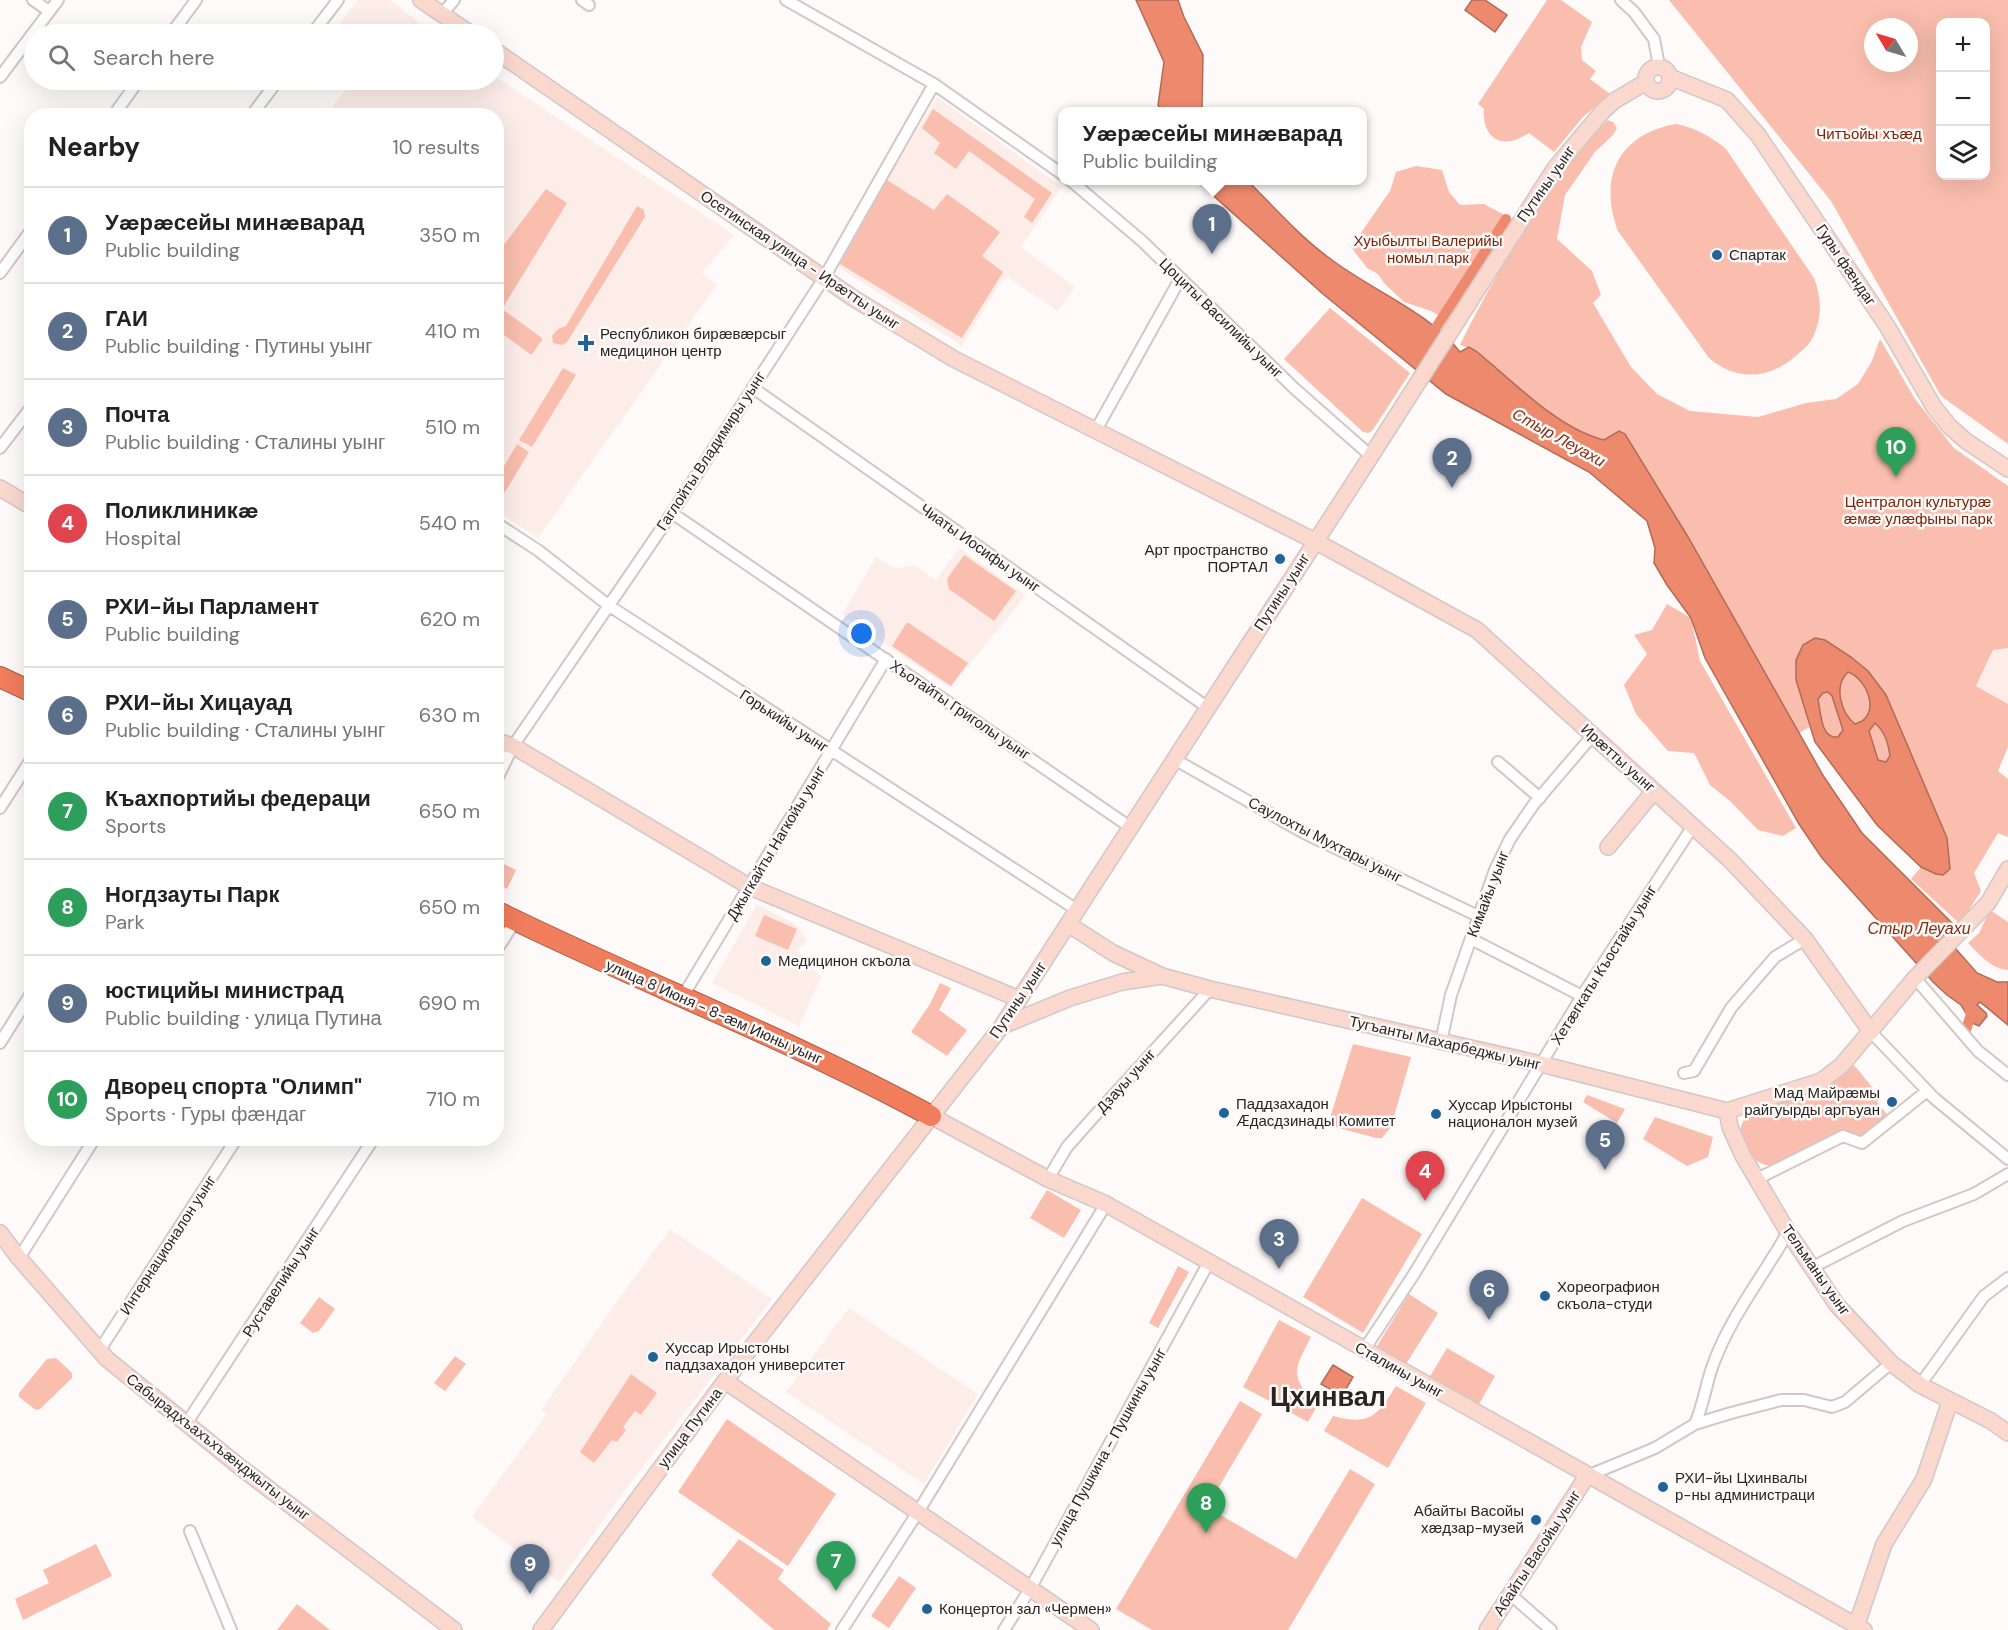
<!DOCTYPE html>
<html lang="en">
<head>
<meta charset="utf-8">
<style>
	body { margin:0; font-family:"DM Sans",sans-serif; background:#f2f2f2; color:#222 }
	.controls { position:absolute; right:18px; top:18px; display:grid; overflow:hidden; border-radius:12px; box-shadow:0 6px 24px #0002 }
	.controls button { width:54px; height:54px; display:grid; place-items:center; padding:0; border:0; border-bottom:2px solid #e0e0e0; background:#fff; color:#222; font:30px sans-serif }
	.compass { position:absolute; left:1864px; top:18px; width:54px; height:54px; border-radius:50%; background:#fff; box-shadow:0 6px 24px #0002; rotate:308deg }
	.you { position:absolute; left:862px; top:634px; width:21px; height:21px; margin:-15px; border:4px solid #fff; border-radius:50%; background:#1a73e8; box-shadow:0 0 0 9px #1a73e833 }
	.badge { display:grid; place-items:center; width:39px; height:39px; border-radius:50%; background:#0f766e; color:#fff; font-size:20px; font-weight:700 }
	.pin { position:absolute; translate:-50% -50px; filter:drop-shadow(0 2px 3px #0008) }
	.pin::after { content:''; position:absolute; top:32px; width:21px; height:18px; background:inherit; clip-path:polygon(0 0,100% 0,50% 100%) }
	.popup { position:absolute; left:1058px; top:107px; width:309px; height:78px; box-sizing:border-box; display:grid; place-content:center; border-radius:12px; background:#fff; filter:drop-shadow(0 2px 4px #0005); font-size:20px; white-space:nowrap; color:#767676 }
	.popup b { font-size:22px; color:#222 }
	.popup::after { content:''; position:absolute; left:50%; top:100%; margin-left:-12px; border:12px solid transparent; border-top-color:#fff }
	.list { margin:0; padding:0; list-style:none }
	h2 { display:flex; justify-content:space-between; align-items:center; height:78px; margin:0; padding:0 24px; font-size:26px }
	h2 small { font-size:20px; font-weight:400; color:#767676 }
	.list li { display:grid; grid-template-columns:39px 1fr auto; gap:18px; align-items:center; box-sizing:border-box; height:96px; padding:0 24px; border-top:2px solid #e0e0e0 }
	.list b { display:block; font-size:22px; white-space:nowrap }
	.list p { margin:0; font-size:20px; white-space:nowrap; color:#767676 }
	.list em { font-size:20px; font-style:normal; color:#767676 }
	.icon { flex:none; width:33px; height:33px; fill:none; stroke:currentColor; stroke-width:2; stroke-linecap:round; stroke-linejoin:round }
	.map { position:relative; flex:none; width:2008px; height:1630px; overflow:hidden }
	.search { position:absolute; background:#fff; box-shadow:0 6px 24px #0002; left:24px; top:24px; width:480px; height:66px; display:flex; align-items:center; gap:15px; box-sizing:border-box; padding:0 21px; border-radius:33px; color:#767676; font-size:22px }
	.panel { position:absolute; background:#fff; box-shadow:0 6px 24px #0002; left:24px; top:108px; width:480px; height:1038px; border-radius:24px }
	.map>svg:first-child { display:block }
	.built { fill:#fdede9 }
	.green { fill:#f9bead; fill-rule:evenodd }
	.water { fill:#ed896d; stroke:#b26b57; stroke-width:1.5; fill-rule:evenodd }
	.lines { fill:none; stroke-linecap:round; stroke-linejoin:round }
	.canal { stroke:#ed896d; stroke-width:10 }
	.street-casing { stroke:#d2c7c4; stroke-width:14 }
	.secondary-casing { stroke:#d2c7c4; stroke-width:18 }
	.highway-casing { stroke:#aa5e48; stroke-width:22 }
	.street { stroke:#fff; stroke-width:10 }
	.secondary { stroke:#fad8ce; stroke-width:15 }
	.highway { stroke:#f07d5c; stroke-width:20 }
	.poi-dot { fill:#206398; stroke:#fefaf9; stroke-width:2 }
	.labels { text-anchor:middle; stroke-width:5; stroke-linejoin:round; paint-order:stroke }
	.park-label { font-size:15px; fill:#7b2306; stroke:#fefaf9 }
	.street-label { font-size:15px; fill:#282423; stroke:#fefaf9 }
	.poi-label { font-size:15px; fill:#282423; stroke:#fefaf9; text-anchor:start }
	.water-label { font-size:16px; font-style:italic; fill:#852d12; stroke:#fefaf9 }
	.town-label { font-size:27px; font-weight:bold; fill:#282423; stroke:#fefaf9 }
</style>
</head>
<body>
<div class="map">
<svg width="2008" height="1630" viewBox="0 0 2008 1630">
	<rect width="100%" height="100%" fill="#fefaf9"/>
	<!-- built -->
	<path class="built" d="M358,0H390L434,34H331Z
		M494,76L734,235L702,273L717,285L538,538L497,511L496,116H325L353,80H494Z
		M937,97L1062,187L1021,247L1075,287L1058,311L1009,278L1001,281L962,346L835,265Z
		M959,548L1026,595L950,688L842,615L876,557L896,569L914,565L936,580Z
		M2008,648V704L1976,686L1993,650Z
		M757,904L797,925L807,940L797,950L821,977L799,1026L712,983Z
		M670,1229L772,1299L622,1494L559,1582L472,1517L546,1415L542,1409L613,1307Z
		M849,1308L978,1394L924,1484L786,1392Z"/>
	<!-- green -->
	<path class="green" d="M1547,0H1561L1592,22L1581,47L1582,60L1596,71L1590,79L1610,94L1583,117L1554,152L1529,133C1524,136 1517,140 1511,141C1490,145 1482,125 1484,109L1478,104Z
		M1669,0H2008V444L1941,396L1831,201ZM1986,22V176H1940V22ZM1873,27H1909V63H1873Z
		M933,109L1052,193L1032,223L1024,217L1035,199L969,151L956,169L934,153L940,143L922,128Z
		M1608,120L1613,122L1617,128L1613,135L1595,152L1565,195L1557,239L1592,271L1601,295L1593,303L1631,367L1657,394L1690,411L1758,417L1806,403L1836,399L1858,384L1872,361L1880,339L1915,399L1954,448L2008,486V648L1993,650L1976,686L2008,704V747L1998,771L2008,779V837L1998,833L1974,873L1981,891L1960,924L1911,879L1921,867L1936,874L1943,875L1950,869L1947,838L1886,695L1868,671L1834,646L1796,680L1810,727L1799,733L1688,537L1625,434L1619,431L1605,440C1559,429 1512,381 1476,351L1460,345C1480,304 1501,267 1525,229C1551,187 1572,154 1608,120Z
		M1676,124C1696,128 1710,136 1726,149L1814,278C1822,298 1822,318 1813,337C1810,344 1803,350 1797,355C1770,379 1737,382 1709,358L1618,231C1598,178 1618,134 1676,124Z
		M1416,166L1442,170L1449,192L1460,205L1484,204L1512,219L1447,320L1431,311L1404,302L1384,283L1378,274L1367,268L1351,247L1390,191L1396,172Z
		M887,180L934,210L947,194L1000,232L982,256L1003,272L962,338L840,264Z
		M546,189L567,203L502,309L542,338V340L532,354H530L497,330V254Z
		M637,206L644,210L645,217L567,342L562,345L553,343L552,336L558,329L566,326Z
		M1330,308L1410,373L1372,431L1368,433L1363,432L1284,359Z
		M563,368L576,375L532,447L519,440Z
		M517,444L529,452L507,489L497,502V478Z
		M964,555L1016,591L994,621L949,589L947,579Z
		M1667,604L1691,618L1700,661L1796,828L1783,836L1758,830L1731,802L1710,785L1694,753L1668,751L1636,714L1624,685L1647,654L1634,635L1652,630Z
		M907,622L968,663L951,686L892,646Z
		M1848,672C1868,679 1882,717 1855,724C1841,712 1833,686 1848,672Z
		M1828,692L1832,696L1843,730L1838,737C1820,739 1821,711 1818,698L1823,693Z
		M1875,723C1884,732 1887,743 1890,756L1886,762L1878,760L1869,731Z
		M496,860L516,870L507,889L497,884Z
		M1990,910L2008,922V970C1990,968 1980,955 1968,943L1979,933Z
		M764,915L797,929L788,950L755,936Z
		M940,983L951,988L939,1010L967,1030L947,1056L911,1032L930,1004Z
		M1353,1044L1411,1057L1391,1127L1382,1138H1376L1335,1127L1330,1118Z
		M1854,1065L1881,1098L1877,1102L1889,1117L1861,1140L1842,1131C1825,1139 1809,1148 1792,1157C1787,1159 1781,1164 1776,1165C1750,1170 1728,1131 1749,1114C1758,1107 1793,1095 1805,1090L1813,1095Z
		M1587,1095L1625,1109L1617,1123L1583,1102Z
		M1655,1117L1713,1137L1708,1157L1687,1166L1643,1139Z
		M1047,1190L1081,1210L1064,1238L1030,1218Z
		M1362,1198L1422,1234L1363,1333L1303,1297Z
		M1178,1266L1189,1272L1158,1328L1149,1323Z
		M1409,1294L1438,1313L1406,1364L1377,1346Z
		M319,1297L335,1309L319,1331L313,1333L300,1323Z
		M1279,1320L1311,1337C1293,1371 1290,1376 1317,1406L1308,1422L1243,1387Z
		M1447,1348L1495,1376L1478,1406L1429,1378Z
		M455,1356L466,1364L445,1391L434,1383Z
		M56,1358L72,1373V1378L40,1409L36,1410L19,1397V1393L47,1359Z
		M631,1374L657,1393L641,1415L635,1411L623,1427L626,1430L617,1442L612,1440L594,1463L580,1452Z
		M1396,1386L1426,1403L1388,1468L1324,1431L1333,1416C1370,1426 1377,1416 1396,1386Z
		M1240,1401L1262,1414L1207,1507L1296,1559L1350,1469L1375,1484L1288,1630H1152L1116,1609Z
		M727,1419L836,1494L788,1566L678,1492Z
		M739,1539L784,1570L778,1579L831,1624L827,1630H774L711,1575Z
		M96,1544L112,1576L23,1620L15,1599L49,1583L43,1570Z
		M899,1576L916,1588L889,1628L871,1616Z
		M297,1604L330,1630H277Z"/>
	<!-- water -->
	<path class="water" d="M1136,0H1178L1184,17L1203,55L1202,107L1205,111H1161L1158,105L1164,62Z
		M1472,0H1485L1507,15L1495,32L1465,10Z
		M1197,181H1248C1275,208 1301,238 1332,260C1373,291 1429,312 1460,352L1469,347L1476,351C1513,381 1558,429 1604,440L1619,431L1625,434L1688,537L1824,777L1862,833L1952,923L1948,940L1977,973L1997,982H2008V1025L1980,1002L1977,1005L1986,1013L1987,1016L1979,1026L1972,1023L1961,1005L1947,995L1934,983L1822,858L1799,824L1705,658L1691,618L1667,585L1654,563L1655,548L1647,521L1589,472L1446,394L1323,294Z
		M1815,638L1825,640L1851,657L1868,671L1886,695L1947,838L1950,869L1943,875L1936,874L1921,867L1877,825L1815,742L1796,680V660L1803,645ZM1848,672C1868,679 1882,717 1855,724C1841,713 1833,686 1848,672ZM1828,692L1832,696L1843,730L1838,737C1820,739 1821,711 1818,699L1823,693ZM1875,723C1885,732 1888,743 1890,756L1886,762L1878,760L1869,731Z
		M1333,1365L1353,1377L1342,1396L1321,1384Z"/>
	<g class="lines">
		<!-- canal -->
		<path class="canal" d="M1428,340L1506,219
			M1966,1030L1971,1014L1969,1008"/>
		<defs>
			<path id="street" d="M33,0L49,11
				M582,0L589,5
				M786,0L934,84L1062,174
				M1621,0L1634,12L1654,39L1659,66
				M442,14L454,0
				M171,34L196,0
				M312,34L338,0
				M0,77L58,0
				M113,116L139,80
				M251,116L278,80
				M1070,180L1142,241L1295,389L1371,456
				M0,273L32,229
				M753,388L1207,707
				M1096,430L1180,279
				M0,448L32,406
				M672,513L1130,827
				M496,523L539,551L608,605L1077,910
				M1174,759L1304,833L1478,916
				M1498,762L1540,798
				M496,781L513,746L672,513L824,278L934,84
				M0,808L32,758
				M1471,939L1582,996
				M496,951L516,920
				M1915,978L1978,1051L2008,1075
				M683,996L886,659
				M1871,1032L1934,1098L2008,1159
				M1441,1042L1451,995L1495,870L1510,839L1534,804L1593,735
				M0,1043L32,992
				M1684,1073L1694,1071L1731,1008L1775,957L1805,939
				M1048,1179L1067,1147L1090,1121L1210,989
				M1757,1179L1843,1136L1862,1143L1927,1091
				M19,1258L95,1138
				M1813,1267L1903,1221L1974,1194L2008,1174
				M1364,1350L1414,1274L1582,996L1693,826
				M99,1351L237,1138
				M1920,1385L1984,1296L2008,1278
				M186,1424L374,1138
				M1695,1424C1704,1404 1706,1382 1714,1362C1731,1316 1764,1275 1788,1232
				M1587,1476L1655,1448L1695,1424L1731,1413L1781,1400H1804L1832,1407L1845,1402L1891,1363
				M190,1531L231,1630
				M1510,1594L1551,1630
				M842,1630L918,1512L1106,1204
				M1004,1630L1030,1589L1209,1262"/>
			<path id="secondary" d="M421,0L471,34
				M494,50L853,298L954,359L1315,541L1477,630L1730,860L1805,939L1871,1032
				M1646 79a12 12 0 1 1 24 0a12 12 0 1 1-24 0Z
				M1670,77L1727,100L1758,135L1887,326L1934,407L1949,426L1966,441L2008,469
				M0,488L32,507
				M496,741L513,746L750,887L1019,999
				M1608,847L1654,791
				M1068,924L1113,953L1162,976L1210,989L1541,1064L1727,1111
				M1002,1026L1070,998L1122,982L1162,976
				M1727,1111L1730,1127L1743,1156L1788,1232L1837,1305L1891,1363L1920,1385L1991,1421L2008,1433
				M1727,1111L1821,1081L1841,1066L1915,978L1988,903L2008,869
				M931,1116L1048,1179L1106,1204L1864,1630
				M0,1233L19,1258L107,1359L240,1467L454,1630
				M725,1381L1091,1630
				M541,1630L725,1381L1002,1026L1371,456L1555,168L1603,111L1614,101L1646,82
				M1487,1630L1587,1476
				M1855,1630L1884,1544L1924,1479L1950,1401"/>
			<path id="highway" d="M0,677L32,692
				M496,911C640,982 790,1039 931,1116"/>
		</defs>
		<!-- street casing -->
		<use href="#street" class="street-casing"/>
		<!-- secondary casing -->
		<use href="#secondary" class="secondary-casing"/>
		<!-- highway casing -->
		<use href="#highway" class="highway-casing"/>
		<!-- street -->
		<use href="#street" class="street"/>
		<!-- secondary -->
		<use href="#secondary" class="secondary"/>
		<!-- highway -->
		<use href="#highway" class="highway"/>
	</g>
	<!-- markers -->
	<g class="poi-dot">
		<circle cx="1717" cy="255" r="6"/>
		<path d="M583 334h6v6h6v6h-6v6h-6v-6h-6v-6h6z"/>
		<circle cx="1280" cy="559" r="6"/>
		<circle cx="766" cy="961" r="6"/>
		<circle cx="1892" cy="1102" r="6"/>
		<circle cx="1224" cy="1113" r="6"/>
		<circle cx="1436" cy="1114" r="6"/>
		<circle cx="1545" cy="1296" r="6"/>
		<circle cx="653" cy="1357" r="6"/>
		<circle cx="1663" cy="1487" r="6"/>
		<circle cx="1536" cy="1520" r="6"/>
		<circle cx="927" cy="1609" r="6"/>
	</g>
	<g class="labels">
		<!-- park labels -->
		<g class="park-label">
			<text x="1869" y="139">Читъойы хъæд</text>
			<text x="1428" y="246">Хуыбылты Валерийы<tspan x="1428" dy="17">номыл парк</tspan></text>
			<text x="1918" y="507">Централон культурæ<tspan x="1918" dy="17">æмæ улæфыны парк</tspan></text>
		</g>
		<!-- street labels -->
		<g class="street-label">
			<text transform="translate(1546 184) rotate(-55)" y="5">Путины уынг</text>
			<text transform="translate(800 260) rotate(34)" y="5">Осетинская улица - Ирæтты уынг</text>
			<text transform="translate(1846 265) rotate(56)" y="5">Гуры фӕндаг</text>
			<text transform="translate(1221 318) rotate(44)" y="5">Цоциты Василийы уынг</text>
			<text transform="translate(711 451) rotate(-57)" y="5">Гаглойты Владимиры уынг</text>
			<text transform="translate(980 548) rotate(35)" y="5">Чиаты Иосифы уынг</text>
			<text transform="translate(1282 592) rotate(-57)" y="5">Путины уынг</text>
			<text transform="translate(960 710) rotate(34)" y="5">Хъотайты Григолы уынг</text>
			<text transform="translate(784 721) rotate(33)" y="5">Горькийы уынг</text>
			<text transform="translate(1618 758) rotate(42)" y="5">Ирæтты уынг</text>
			<text transform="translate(1325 840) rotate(27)" y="5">Саулохты Мухтары уынг</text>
			<text transform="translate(776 843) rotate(-59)" y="5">Джыгкайты Нагкойы уынг</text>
			<text transform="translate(1488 894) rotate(-69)" y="5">Кимайы уынг</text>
			<text transform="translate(1604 965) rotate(-58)" y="5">Хетæгкаты Къостайы уынг</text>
			<text transform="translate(1018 1000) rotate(-56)" y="5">Путины уынг</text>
			<text transform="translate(714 1012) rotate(24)" y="5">улица 8 Июня - 8-ӕм Июны уынг</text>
			<text transform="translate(1445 1043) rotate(13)" y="5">Тугъанты Махарбеджы уынг</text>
			<text transform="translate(1126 1081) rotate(-48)" y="5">Дзауы уынг</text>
			<text transform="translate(168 1245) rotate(-57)" y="5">Интернационалон уынг</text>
			<text transform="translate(1816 1270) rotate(55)" y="5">Тельманы уынг</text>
			<text transform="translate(281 1282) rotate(-57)" y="5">Руставелийы уынг</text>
			<text transform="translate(1399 1370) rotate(29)" y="5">Сталины уынг</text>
			<text transform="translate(690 1428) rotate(-53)" y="5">улица Путина</text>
			<text transform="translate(218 1447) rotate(38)" y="5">Сабырадхъахъхъæнджыты уынг</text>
			<text transform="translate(1108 1447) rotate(-61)" y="5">улица Пушкина - Пушкины уынг</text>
			<text transform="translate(1537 1553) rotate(-57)" y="5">Абайты Васойы уынг</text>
		</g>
		<!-- poi labels -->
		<g class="poi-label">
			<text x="1729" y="260">Спартак</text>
			<text x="600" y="339">Республикон бирæвæрсыг<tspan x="600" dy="17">медицинон центр</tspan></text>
			<text x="1268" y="555" text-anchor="end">Арт пространство<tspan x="1268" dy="17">ПОРТАЛ</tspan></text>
			<text x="778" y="966">Медицинон скъола</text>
			<text x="1880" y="1098" text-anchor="end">Мад Майрæмы<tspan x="1880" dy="17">райгуырды аргъуан</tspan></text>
			<text x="1236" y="1109">Паддзахадон<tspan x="1236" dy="17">Æдасдзинады Комитет</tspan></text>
			<text x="1448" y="1110">Хуссар Ирыстоны<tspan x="1448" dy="17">националон музей</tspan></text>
			<text x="1557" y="1292">Хореографион<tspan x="1557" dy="17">скъола-студи</tspan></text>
			<text x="665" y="1353">Хуссар Ирыстоны<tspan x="665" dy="17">паддзахадон университет</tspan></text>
			<text x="1675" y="1483">РХИ-йы Цхинвалы<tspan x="1675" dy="17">р-ны администраци</tspan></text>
			<text x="1524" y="1516" text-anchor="end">Абайты Васойы<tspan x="1524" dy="17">хæдзар-музей</tspan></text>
			<text x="939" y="1614">Концертон зал «Чермен»</text>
		</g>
		<!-- water labels -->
		<g class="water-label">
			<text transform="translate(1559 437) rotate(29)" y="6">Стыр Леуахи</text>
			<text x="1919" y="934">Стыр Леуахи</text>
		</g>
		<!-- town labels -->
		<g class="town-label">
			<text x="1328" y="1406">Цхинвал</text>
		</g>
	</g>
</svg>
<div class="controls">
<button>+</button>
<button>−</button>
<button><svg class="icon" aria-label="layers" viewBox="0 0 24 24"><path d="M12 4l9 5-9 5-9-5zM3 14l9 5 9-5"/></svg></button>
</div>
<svg class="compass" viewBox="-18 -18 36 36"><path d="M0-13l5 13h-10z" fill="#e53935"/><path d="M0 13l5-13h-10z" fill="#767676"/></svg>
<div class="you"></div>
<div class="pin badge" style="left:1212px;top:254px;background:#5c6f8a">1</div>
<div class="popup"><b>Уæрæсейы минæварад</b>Public building</div>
<div class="pin badge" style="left:1452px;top:488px;background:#5c6f8a">2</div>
<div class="pin badge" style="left:1279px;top:1269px;background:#5c6f8a">3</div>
<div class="pin badge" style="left:1425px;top:1201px;background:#e0444e">4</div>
<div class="pin badge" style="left:1605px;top:1170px;background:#5c6f8a">5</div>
<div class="pin badge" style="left:1489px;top:1320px;background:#5c6f8a">6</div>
<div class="pin badge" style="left:836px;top:1591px;background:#2e9e5b">7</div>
<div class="pin badge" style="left:1206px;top:1533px;background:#2e9e5b">8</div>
<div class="pin badge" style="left:530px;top:1594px;background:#5c6f8a">9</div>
<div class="pin badge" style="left:1896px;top:477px;background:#2e9e5b">10</div>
<div class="search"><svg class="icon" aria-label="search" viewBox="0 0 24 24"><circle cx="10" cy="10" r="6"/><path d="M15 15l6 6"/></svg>Search here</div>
<section class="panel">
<h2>Nearby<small>10 results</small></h2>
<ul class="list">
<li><span class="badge" style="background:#5c6f8a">1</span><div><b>Уæрæсейы минæварад</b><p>Public building</p></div><em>350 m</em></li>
<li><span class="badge" style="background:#5c6f8a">2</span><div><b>ГАИ</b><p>Public building · Путины уынг</p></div><em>410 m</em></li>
<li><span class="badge" style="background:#5c6f8a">3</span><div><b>Почта</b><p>Public building · Сталины уынг</p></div><em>510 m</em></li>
<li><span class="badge" style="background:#e0444e">4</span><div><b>Поликлиникæ</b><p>Hospital</p></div><em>540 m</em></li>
<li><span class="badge" style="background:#5c6f8a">5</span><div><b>РХИ-йы Парламент</b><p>Public building</p></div><em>620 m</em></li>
<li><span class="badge" style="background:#5c6f8a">6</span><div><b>РХИ-йы Хицауад</b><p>Public building · Сталины уынг</p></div><em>630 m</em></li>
<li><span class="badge" style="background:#2e9e5b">7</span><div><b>Къахпортийы федераци</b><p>Sports</p></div><em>650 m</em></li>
<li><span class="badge" style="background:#2e9e5b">8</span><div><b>Ногдзауты Парк</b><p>Park</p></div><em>650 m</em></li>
<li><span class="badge" style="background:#5c6f8a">9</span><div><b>юстицийы министрад</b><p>Public building · улица Путина</p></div><em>690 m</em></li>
<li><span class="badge" style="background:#2e9e5b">10</span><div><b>Дворец спорта &quot;Олимп&quot;</b><p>Sports · Гуры фӕндаг</p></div><em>710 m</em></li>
</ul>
</section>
</div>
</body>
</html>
